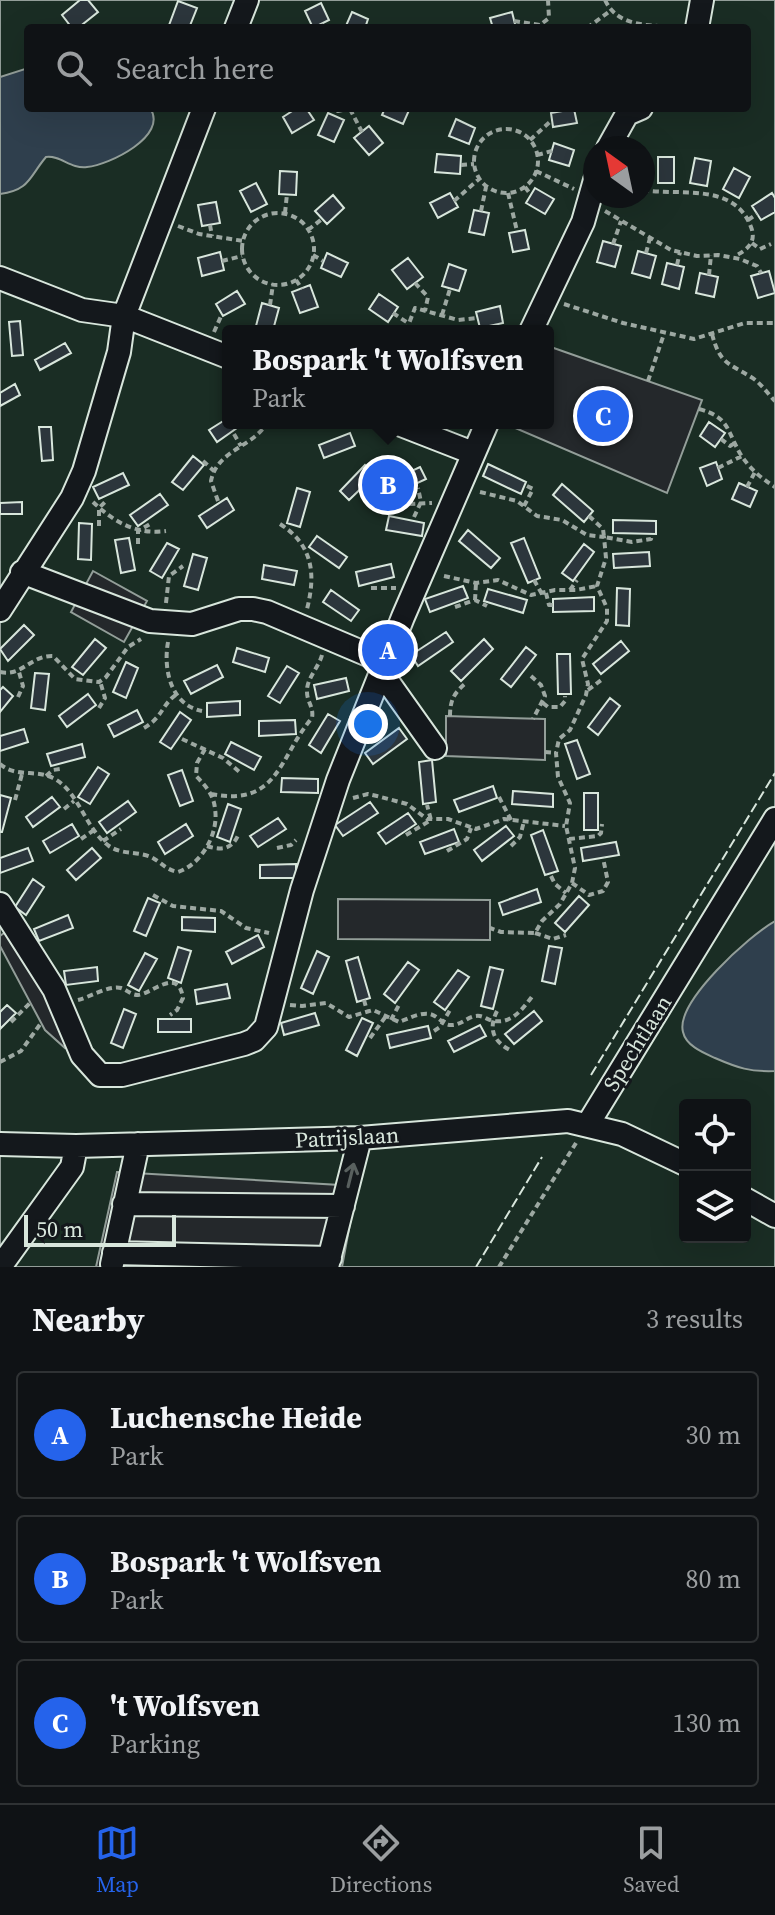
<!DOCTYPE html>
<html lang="en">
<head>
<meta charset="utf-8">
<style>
	body { margin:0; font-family:"Source Serif 4",serif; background:#1d2022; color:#f1f3f6 }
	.controls { position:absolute; right:24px; bottom:24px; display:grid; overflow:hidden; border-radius:8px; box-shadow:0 8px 32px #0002 }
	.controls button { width:72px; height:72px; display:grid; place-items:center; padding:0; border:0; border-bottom:2px solid #2f3234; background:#0f1215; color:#f1f3f6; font:40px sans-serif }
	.compass { position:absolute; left:583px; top:136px; width:72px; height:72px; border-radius:50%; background:#0f1215; box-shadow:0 8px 32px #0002; rotate:327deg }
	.scale { position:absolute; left:24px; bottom:20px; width:152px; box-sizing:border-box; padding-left:8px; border:4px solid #d8e6dc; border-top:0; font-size:22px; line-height:28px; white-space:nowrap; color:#d8e6dc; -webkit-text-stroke:6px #14181c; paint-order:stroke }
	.you { position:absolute; left:368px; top:724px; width:28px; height:28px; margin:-20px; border:6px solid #fff; border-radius:50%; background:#1a73e8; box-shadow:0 0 0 12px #1a73e833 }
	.badge { display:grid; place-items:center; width:52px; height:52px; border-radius:50%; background:#2563eb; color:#fff; font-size:26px; font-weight:700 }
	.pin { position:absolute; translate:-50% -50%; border:4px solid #fff; box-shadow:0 2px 8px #0006 }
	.popup { position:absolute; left:222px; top:325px; width:332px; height:104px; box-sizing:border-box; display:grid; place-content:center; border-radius:8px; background:#0f1215; filter:drop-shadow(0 2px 6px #0005); font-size:26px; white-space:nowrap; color:#9b9ea0 }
	.popup b { font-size:30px; color:#f1f3f6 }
	.popup::after { content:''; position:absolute; left:50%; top:100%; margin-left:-16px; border:16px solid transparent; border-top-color:#0f1215 }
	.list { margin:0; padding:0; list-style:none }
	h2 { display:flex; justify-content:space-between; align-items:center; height:104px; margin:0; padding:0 32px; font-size:34px }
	h2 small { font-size:26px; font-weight:400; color:#9b9ea0 }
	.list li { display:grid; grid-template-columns:52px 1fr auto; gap:24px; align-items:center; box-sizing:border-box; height:128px; margin:0 16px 16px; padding:0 16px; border:2px solid #2f3234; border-radius:8px }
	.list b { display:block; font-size:30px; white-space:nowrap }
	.list p { margin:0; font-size:26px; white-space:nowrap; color:#9b9ea0 }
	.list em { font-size:26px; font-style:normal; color:#9b9ea0 }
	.icon { flex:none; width:44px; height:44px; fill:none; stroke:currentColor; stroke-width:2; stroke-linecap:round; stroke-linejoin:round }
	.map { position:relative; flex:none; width:775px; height:1267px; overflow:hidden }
	.search { position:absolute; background:#0f1215; box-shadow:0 8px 32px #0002; left:24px; right:24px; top:24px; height:88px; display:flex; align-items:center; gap:20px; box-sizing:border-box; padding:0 28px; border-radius:8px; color:#9b9ea0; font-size:30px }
	.sheet { height:536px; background:#0f1215 }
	nav { display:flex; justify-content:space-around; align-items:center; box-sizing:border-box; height:112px; border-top:2px solid #2f3234; background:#0f1215; font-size:22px; color:#9b9ea0 }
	nav a { display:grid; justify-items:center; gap:4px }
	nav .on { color:#2563eb }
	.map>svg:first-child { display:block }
	.green { fill:#1a2d24; stroke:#939e99; stroke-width:2; fill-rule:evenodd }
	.parking { fill:#24282b; stroke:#939e99; stroke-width:2 }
	.water { fill:#2f3f4d; stroke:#939e99; stroke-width:2 }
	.building { fill:#2c363c; stroke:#d8e6dc; stroke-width:2 }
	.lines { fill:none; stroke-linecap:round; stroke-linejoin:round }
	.minor-casing { stroke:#d8e6dc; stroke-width:26 }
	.path { stroke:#9da8a2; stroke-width:4; stroke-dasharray:6 4; stroke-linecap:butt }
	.minor { stroke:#14181c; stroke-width:22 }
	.fence { stroke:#d8e6dc; stroke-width:2; stroke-dasharray:10 4; stroke-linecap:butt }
	.oneway { stroke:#59605f }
	.labels { text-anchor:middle; stroke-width:6; stroke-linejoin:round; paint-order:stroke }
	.street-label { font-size:22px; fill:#d8e6dc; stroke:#14181c }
</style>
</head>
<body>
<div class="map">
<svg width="775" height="1267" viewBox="0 0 775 1267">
	<rect width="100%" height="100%" fill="#14181c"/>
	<!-- green -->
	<path class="green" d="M0,0H775V1267H0ZM28,28H747V108H28ZM595,148H643V196H595ZM228,331H548V423H228ZM685,1105H745V1237H685Z"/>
	<!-- parking -->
	<path class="parking" d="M548,346L702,400L667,493L506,424L548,423Z
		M93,571L147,601L124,642L71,612Z
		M446,716L545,719V760L446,756Z
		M338,899L490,900V940L338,939Z
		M15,925L77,1044L65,1048L45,1030L0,946V936Z
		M117,1172L357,1186L342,1267H96Z"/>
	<!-- water -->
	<path class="water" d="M28,68V108H150C169,136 109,165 87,167C70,169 61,155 46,157C29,177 30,190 0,194V77Z
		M775,921V1071C750,1072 738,1068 715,1058C704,1053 686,1046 683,1032C675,1002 750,935 775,921Z"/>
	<!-- building -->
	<path class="building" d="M80,0H88L98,12L78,28H72L62,15Z
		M178,1L197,8L189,28H168Z
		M321,3L329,20L313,28L305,11Z
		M352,12L368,19L365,28H345Z
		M512,12L516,28H493L490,18Z
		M297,108H306L314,120L292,133L283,117Z
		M385,108H410L403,124L382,115Z
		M574,109L577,123L553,127L551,113Z
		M328,113L344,120L334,142L318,135Z
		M456,119L475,128L469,144L449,136Z
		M369,126L383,143L369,155L354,138Z
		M554,143L574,150L569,166L549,160Z
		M437,154L461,156L460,174L435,172Z
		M658,157H674V183H658Z
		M695,158L711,161L707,186L690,183Z
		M734,168L750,177L739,198L723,189Z
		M280,171L297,172L296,195L279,194Z
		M256,183L267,204L251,212L240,191Z
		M535,188L554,199L545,214L526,203Z
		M450,193L458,207L438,218L430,203Z
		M772,193L775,198V212L761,220L752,206Z
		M333,195L344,208L327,224L315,211Z
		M216,202L220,223L202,226L198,205Z
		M474,210L489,213L484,235L469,232Z
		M525,230L529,249L513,252L509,233Z
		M603,241L621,246L615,267L597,262Z
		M638,251L656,256L650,278L632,273Z
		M220,252L224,270L202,276L198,258Z
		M327,253L348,263L341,277L321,268Z
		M408,258L423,277L407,289L392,270Z
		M667,263L684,267L679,289L662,284Z
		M449,264L466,270L459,291L442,286Z
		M769,271L775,293L758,298L751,276Z
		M700,273L718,277L714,297L696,293Z
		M310,285L318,307L300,313L292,292Z
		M237,291L245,304L223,316L216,304Z
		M379,294L398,307L388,322L369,309Z
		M262,303L279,308L273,330L256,326Z
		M500,306L503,323L480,328L476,312Z
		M20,321L23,355L12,356L9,322Z
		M65,343L71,353L40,370L35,360Z
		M15,384L20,395L0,406V393Z
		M228,418V423H244L217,442L209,430Z
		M709,422L725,433L715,447L700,436Z
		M39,427H51L53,460L42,461Z
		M350,433L355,446L324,458L319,445Z
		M193,456L204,465L183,490L172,482Z
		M716,462L722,479L707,486L700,468Z
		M488,464L526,482L521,494L483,476Z
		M365,465L375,475L349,500L340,491Z
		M420,467L426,479L396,493L390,481Z
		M123,473L129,485L99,499L93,487Z
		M739,483L757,491L750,507L732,499Z
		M562,484L593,511L584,522L553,495Z
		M297,488L310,492L300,527L287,523Z
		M160,494L168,505L138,526L130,515Z
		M227,498L234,510L207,528L199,516Z
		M22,502V514H0V503Z
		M389,516L424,523L422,536L386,530Z
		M613,520L656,521V534L613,533Z
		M79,523L92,524L91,560L78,559Z
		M468,530L500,558L491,568L459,541Z
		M317,536L347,557L339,568L309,547Z
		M129,538L135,570L121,573L115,540Z
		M524,538L540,578L528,583L511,543Z
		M167,543L179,549L162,578L150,571Z
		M584,544L594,552L573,581L562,573Z
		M649,552L650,566L614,568L613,554Z
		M193,554L207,558L198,590L184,586Z
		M391,564L394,577L359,586L356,572Z
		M264,565L297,571L294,585L262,579Z
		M463,586L468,598L430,612L425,599Z
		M617,588L630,589L629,626L616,625Z
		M488,589L527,600L523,613L484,601Z
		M331,590L359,610L351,621L323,602Z
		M594,597V611L553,612V599Z
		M24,625L34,635L8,661L0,649Z
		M446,632L453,642L418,666L411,655Z
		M95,639L106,648L83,675L72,667Z
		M484,639L493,649L461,681L451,671Z
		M621,641L629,651L601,674L593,664Z
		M526,647L536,655L511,687L501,679Z
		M237,648L269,658L265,672L233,662Z
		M557,654H570L571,694H558Z
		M126,662L138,668L126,698L113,692Z
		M217,665L223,677L191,694L184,681Z
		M287,666L299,673L280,703L268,696Z
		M35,673L49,674L45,710L31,708Z
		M346,678L349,691L317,699L314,685Z
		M3,687L13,696L0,712V690Z
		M88,694L96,705L67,727L59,716Z
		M610,698L620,706L598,735L588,727Z
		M240,701V715L207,717V703Z
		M137,710L143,722L114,737L108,725Z
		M180,712L191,720L171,749L160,742Z
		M328,714L340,721L321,753L309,745Z
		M295,720L296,734L259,736V721Z
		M399,728L407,739L373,764L365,753Z
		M24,729L28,742L0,751V736Z
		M577,740L590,774L577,779L565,744Z
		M231,742L261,757L254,770L225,754Z
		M82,744L85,757L51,766L47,754Z
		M432,760L436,802L423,804L419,762Z
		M98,767L109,774L90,804L78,797Z
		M182,770L193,801L180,806L168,775Z
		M282,778L318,779V793L281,792Z
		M493,786L497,798L459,812L454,800Z
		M513,791L553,794V807L512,804Z
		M584,793H598V830H584Z
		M0,795L11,798L2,832H0Z
		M52,797L60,807L33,827L26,817Z
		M128,801L136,812L107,833L99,822Z
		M370,802L378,813L343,836L335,825Z
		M228,804L241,809L230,842L217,837Z
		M408,813L416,824L386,844L378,833Z
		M278,818L286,829L258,847L250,836Z
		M72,824L79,836L50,853L43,841Z
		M186,824L193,836L165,854L158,842Z
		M506,826L514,836L482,861L474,850Z
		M454,829L459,842L425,854L420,842Z
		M543,830L558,871L545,875L531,835Z
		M616,842L619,855L583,861L581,848Z
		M28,848L33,861L0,873V858Z
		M92,848L101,858L76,880L67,870Z
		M296,864V878H260V865Z
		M33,879L44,887L26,915L15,907Z
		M537,889L541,902L503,915L499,903Z
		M579,896L589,905L565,932L555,923Z
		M148,898L160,903L146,936L134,931Z
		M68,915L73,928L39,941L34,929Z
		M182,917L215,918V932L182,930Z
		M258,935L264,947L232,964L226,952Z
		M549,946L562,948L555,984L542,981Z
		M178,947L191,951L181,983L168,978Z
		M317,951L329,957L313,994L301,988Z
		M145,953L157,959L139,991L128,985Z
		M358,957L370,998L357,1002L346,961Z
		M408,962L419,970L395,1003L384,994Z
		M97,967L98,981L66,985L64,971Z
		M490,967L503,970L493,1009L481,1006Z
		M458,970L469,977L445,1010L434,1002Z
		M227,984L230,998L197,1004L195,990Z
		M7,1005L16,1013L0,1029V1012Z
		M124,1009L136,1014L123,1048L111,1043Z
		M534,1011L542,1021L514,1044L505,1034Z
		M315,1013L319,1025L284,1035L281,1023Z
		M362,1018L373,1023L357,1056L346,1050Z
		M158,1019H191V1032H158Z
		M480,1025L486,1036L454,1052L448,1041Z
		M428,1026L431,1038L390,1048L387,1035Z"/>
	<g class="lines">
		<defs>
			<path id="minor" d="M236,28L247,0
				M697,28L702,0
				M608,148L627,114L641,108
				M0,278L82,310L124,316L204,108
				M531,331L583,222L595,180
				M396,423L473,453
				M22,572L150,621L192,624L239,609H253L267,612L385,662
				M0,610L72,498L84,471L119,352L124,316L228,357
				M381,672L435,748
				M0,904L54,989L82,1055L100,1075H122L244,1044L254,1040L266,1027L302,890L338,780L403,617L487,423
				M588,1124L775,819
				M0,1144L76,1146L360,1138L568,1121L622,1134L685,1164
				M745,1199L775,1216
				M124,1204L343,1206
				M114,1253L330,1258
				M112,1264L138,1144
				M0,1267L72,1167L76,1146
				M327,1267L360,1138"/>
		</defs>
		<!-- minor casing -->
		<use href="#minor" class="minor-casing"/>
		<!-- path -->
		<path class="path" d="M605,0C618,28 651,25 678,27
			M514,21L540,25L549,18L548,0
			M321,24L323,28
			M587,28L610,11
			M327,108L338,111L353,108
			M350,109L362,132
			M474 161a32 32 0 1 1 64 0a32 32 0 1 1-64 0Z
			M530,140L552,120
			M537,155L552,151
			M461,165L474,164
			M536,171L574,189
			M525,187L531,195
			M643,190C681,196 734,182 751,227C757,242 747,250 735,256
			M508,193L517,231
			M454,201L479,179
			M481,211L486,187
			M605,211L671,250L697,256L718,255L740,259L757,266L761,273
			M285,213L287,194
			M242 249a36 36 0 1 1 72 0a36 36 0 1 1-72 0Z
			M748,220L757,214
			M210,225L212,236
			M178,226L199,234L243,241
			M308,230L322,219
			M752,243L760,249L771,244
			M613,244L621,221
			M646,253L650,238
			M313,255L323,261
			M222,261L242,256
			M677,265L680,252
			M709,275L711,255
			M296,280L302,289
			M415,283L428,297L425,311
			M564,304L623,323L694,339L745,323H775
			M270,305L273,284
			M393,313L408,323
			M442,315L450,289
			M379,331H381
			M406,331L415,308L458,320L478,318
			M214,332L222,314
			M712,334C720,364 728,363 751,377C761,383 767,393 775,401
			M648,381L664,334
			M699,409C730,417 727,432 741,455C750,469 761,478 775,487
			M234,434L241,446
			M721,439L730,446L735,443
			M203,461L214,471
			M718,468L742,456
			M747,487L755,472
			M480,492L517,501L537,516L562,520L587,535L604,537L606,558L597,586L607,608V621L582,659L588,684L586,695L570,730L559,739L556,753L558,777L570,803L566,826L575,868L572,883L560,904L542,921L535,933L501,932L490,928
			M363,493L378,504L385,505L432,503
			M218,501L211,481C217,450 253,447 267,423
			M93,502C114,522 136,535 166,531
			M524,506L533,489L525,485
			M589,516L603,529L604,537L632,542L651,539L652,535
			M414,517L421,502L418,488
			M280,524C313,545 316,574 307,609
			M99,526V508L106,501
			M138,544V531L150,524
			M444,576L476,583L498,580L531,595L555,590H576L597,586
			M534,580L542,594
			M371,588H396
			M570,590L577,580
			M546,593L549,605H553
			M475,600L476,583
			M166,603L169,576L183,566
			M455,607L475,600L487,606
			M168,642C163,670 171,705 202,711
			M0,672C22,677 31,655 53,656L75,679L99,682L106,677L128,647L141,639
			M531,676L541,685L545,696L533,719
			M588,690L604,678
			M18,697L23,686L19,672
			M543,703L548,707H560L565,701V696
			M99,708L105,698L100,681
			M450,716C450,700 454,693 466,683
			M144,728C163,717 162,704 177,694
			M182,739L223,758L242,774
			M545,752L556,753
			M0,764C16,778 36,769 53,778C79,791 85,829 109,846C122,855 137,851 151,857C161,862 166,870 178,872C202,864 219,833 215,809C214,795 205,785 196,776L197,763L205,749
			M46,776L53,770L60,769
			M211,794C279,807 278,758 312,718C314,707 307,702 307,692C306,679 319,667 322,655
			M499,797L511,820
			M353,798L368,794L377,796L407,804L427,819H448L476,829L504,819L565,826
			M15,800L22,774
			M64,809L74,801
			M406,835L431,820L427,805
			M81,839L94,830
			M569,839L598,836L601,833L602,824
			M103,841L121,829
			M207,846C222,851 233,849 239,833
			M511,846L520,837L524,821
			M277,848L291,845L296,840
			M447,851L467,839L471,828
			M551,876L555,884L566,893
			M572,883L589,895L603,891L608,882L603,858
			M153,895L173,906L221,911L246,928L269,933
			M535,933L553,939L566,935
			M78,1000C90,997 109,985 121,988C127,990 131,995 138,995C152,994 178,966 183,998L177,1010L170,1015
			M364,1000L367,1011
			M290,1005L302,1006L326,1003L349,1017L373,1010L399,1022C408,1019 420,1012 430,1014C439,1016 443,1026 452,1025C461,1025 467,1017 476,1016C483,1015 487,1020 494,1021C513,1024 524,1007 534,994
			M497,1011C488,1029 493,1042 512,1051
			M391,1020L400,1003
			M11,1022L31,1002
			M434,1031L440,1027L450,1010
			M370,1038L386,1016
			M0,1062L21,1051L41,1023
			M499,1267L576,1143"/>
		<!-- minor -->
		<use href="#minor" class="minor"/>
		<!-- fence -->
		<path class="fence" d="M591,1075L775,773
			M476,1267L542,1157"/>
	</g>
	<!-- one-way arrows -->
	<defs><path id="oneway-shaft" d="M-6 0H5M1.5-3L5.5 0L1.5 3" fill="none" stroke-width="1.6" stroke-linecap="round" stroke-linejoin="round" transform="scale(2)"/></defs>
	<use class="oneway" href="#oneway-shaft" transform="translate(351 1175) rotate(-76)"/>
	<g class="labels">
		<!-- street labels -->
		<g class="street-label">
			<text transform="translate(637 1043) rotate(-58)" y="8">Spechtlaan</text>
			<text transform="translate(347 1137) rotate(-3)" y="8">Patrijslaan</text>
		</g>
	</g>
</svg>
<div class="controls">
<button><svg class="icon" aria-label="locate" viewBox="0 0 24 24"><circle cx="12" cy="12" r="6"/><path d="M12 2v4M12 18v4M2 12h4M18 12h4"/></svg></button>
<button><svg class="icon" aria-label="layers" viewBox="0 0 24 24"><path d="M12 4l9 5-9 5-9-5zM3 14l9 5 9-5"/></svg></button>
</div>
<svg class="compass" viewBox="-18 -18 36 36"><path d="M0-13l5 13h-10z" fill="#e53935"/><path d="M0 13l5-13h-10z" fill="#9b9ea0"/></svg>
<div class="scale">50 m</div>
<div class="you"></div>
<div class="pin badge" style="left:388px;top:650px">A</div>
<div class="pin badge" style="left:388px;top:485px">B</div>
<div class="popup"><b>Bospark 't Wolfsven</b>Park</div>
<div class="pin badge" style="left:603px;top:416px">C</div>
<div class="search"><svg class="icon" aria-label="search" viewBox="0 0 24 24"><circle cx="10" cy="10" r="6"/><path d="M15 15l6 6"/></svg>Search here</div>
</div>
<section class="sheet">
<h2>Nearby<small>3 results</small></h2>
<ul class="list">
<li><span class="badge">A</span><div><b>Luchensche Heide</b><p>Park</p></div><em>30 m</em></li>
<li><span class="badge">B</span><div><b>Bospark 't Wolfsven</b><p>Park</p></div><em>80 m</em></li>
<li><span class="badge">C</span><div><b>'t Wolfsven</b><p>Parking</p></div><em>130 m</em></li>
</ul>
</section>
<nav>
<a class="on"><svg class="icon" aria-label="map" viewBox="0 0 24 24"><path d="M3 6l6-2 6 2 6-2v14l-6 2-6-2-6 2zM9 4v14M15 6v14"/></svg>Map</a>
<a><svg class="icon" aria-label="directions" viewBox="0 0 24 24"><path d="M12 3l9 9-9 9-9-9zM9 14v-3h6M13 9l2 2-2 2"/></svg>Directions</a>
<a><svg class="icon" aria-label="saved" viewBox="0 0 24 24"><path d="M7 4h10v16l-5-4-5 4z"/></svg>Saved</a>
</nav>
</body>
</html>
